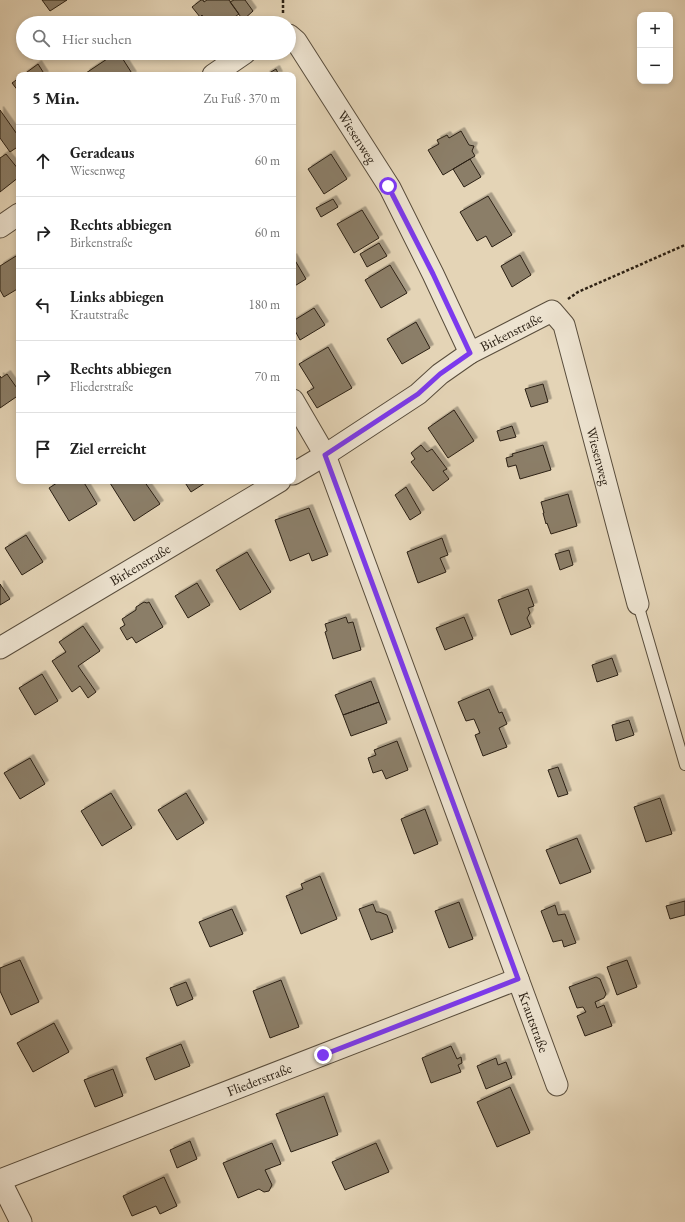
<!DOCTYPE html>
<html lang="de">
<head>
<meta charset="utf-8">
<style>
	body { margin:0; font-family:"EB Garamond",serif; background:#f6f6f6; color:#222 }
	.controls { position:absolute; right:12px; top:12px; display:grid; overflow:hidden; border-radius:8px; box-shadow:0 2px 6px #0003 }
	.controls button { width:36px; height:36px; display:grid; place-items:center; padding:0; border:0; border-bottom:1px solid #e0e0e0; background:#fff; color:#222; font:20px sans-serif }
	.stop { position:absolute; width:12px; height:12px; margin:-9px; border:3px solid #7c3aed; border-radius:50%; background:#fff }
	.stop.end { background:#7c3aed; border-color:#fff; box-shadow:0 1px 4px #0008 }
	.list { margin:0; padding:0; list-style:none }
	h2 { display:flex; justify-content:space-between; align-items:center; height:52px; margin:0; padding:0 16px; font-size:17px }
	h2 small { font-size:13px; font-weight:400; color:#767676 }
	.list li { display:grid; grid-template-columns:26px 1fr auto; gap:12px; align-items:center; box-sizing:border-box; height:72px; padding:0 16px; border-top:1px solid #e0e0e0 }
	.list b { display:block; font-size:15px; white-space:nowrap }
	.list p { margin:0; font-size:13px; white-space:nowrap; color:#767676 }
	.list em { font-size:13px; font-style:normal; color:#767676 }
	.icon { flex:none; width:22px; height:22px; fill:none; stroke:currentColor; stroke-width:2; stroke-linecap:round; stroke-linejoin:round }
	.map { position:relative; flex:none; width:685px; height:1222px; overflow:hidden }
	.search { position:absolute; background:#fff; box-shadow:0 2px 6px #0003; left:16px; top:16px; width:280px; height:44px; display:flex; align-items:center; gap:10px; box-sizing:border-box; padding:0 14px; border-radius:22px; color:#767676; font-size:15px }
	.panel { position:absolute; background:#fff; box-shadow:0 2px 6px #0003; left:16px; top:72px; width:280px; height:412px; border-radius:8px }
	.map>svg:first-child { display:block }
	.building { fill:#8b7e68; stroke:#2b2014; filter:url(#shadow) }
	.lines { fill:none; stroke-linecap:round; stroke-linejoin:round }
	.service-casing { stroke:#594d3c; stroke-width:12 }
	.minor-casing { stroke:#594d3c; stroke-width:23 }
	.path { stroke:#2b2014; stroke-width:2.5; stroke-dasharray:3 2; stroke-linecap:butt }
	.service { stroke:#ede3d0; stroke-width:10 }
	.minor { stroke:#ede3d0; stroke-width:21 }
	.route { stroke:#7c3aed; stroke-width:5 }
	.labels { text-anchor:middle; stroke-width:3.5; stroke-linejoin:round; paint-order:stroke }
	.street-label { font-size:14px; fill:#2b2014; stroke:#ede3d0 }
</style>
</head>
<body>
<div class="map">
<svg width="685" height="1222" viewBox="0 0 685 1222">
	<defs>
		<filter id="shadow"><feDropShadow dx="3.5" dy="-3.5" stdDeviation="0" flood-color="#0004"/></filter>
	</defs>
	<rect width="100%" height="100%" fill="#e4d4b6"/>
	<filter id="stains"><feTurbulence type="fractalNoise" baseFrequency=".005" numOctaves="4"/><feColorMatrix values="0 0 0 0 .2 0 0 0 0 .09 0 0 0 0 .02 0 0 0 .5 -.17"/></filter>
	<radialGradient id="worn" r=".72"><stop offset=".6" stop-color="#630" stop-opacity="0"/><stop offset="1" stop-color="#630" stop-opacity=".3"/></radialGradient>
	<!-- building -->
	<path class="building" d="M42,0H67L50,11Z
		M201,0H203L204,2L207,0H229L239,14L226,23H208L202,15L200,17L192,7Z
		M234,0H245L253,11L243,20L230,2Z
		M116,53H119L133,75H87L86,73Z
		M38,64L45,75H23Z
		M276,69L279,75H266Z
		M19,78V92L12,83Z
		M0,110L19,137V146L10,152L0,138Z
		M461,131L469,145L474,146L472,151L475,156L443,175L428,150L439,144L437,140L447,135L449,138Z
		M6,154L19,170V177L0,192V158Z
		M331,154L347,179L324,194L308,169Z
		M470,159L481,177L464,187L453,169Z
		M488,196L512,235L492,247L486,236L477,241L460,212Z
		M333,199L338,207L321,217L316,208Z
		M362,210L379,238L354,253L337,224Z
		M379,243L387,256L367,267L360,254Z
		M520,255L531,275L512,287L501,266Z
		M16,256L19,261V288L4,297L0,290V266Z
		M293,257L306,279L293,287Z
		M390,265L407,293L381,308L365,280Z
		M314,308L325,325L300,340L293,327V321Z
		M416,322L430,348L402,364L387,339Z
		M328,347L352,388L317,408L307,392L314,388L299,364Z
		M7,374L19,391V395L0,408V376L1,378Z
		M543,384L548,402L531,407L525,389Z
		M454,410L474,441L448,458L428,428Z
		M512,426L516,437L500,441L497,431Z
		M421,445L427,452L432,449L447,469L443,471L449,479L433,491L411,462L415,459L411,453Z
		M543,445L551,470L520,479L516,465L508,467L506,458L513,456L512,454Z
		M60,481H83L97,504L69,521L49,488Z
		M113,481H144L160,504L134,521L110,483Z
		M184,481H208L191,492Z
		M406,487L421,513L410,520L395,495Z
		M568,494L577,526L551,534L547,523L546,524L543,513H544L541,502Z
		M309,508L328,555L312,561L309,553L290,561L275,520Z
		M26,535L43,562L22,575L5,548Z
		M442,538L448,555L440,558L446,572L418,583L407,552Z
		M569,550L573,565L560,570L555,554Z
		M247,552L271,592L240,610L216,570Z
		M197,583L210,605L188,618L175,596Z
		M0,584L10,599L0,605Z
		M528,589L534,606L528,608L530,613L527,618L531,627L511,635L498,600Z
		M144,602L147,603L149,602L163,627L136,643L132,637L127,640L120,628L125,625L122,619L136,610V607Z
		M346,617L348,623L353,622L361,650L333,659L325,632L327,631L325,624Z
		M464,617L473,639L445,650L436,628Z
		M83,626L100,651L78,666L96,692L88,698L80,686L72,692L52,661L66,652L59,642Z
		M612,658L618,675L597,682L592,665Z
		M42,674L58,701L35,715L19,688Z
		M371,681L379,702L343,715L335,695Z
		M489,689L499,713L502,712L507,724L499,728L507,747L483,756L475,735L480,733L474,719L466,721L458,702Z
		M379,702L387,723L351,736L343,715Z
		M629,720L634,735L616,741L612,725Z
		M397,741L408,770L386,779L382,770L373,773L368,758L376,755L374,750Z
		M30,758L45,784L20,799L4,773Z
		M558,767L568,794L558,797L548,770Z
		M111,793L132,828L102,846L81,811Z
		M186,793L204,823L177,840L158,810Z
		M660,798L672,834L646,842L634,807Z
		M425,809L438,844L414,854L401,819Z
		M577,838L591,872L560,884L546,850Z
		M320,876L337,919L301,934L286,896L303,889L301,884Z
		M685,901V915L670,919L666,906Z
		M459,902L473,939L449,948L435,911Z
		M373,904L376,912H379L387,915L393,932L371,940L359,909Z
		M555,905L558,915L565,914L576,943L564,947L562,940L553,942L541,911Z
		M232,909L243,934L210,947L199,922Z
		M20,960L39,1002L11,1015L0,991V968Z
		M627,960L637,987L617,995L607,967Z
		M596,977L600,979L606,994L604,998L595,1002L597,1008L604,1005L612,1026L585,1036L577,1016L586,1012L583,1007L577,1008L569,987Z
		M281,980L299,1027L270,1038L253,991Z
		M186,982L193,999L177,1006L170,988Z
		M54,1023L69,1052L33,1072L17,1043Z
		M181,1044L190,1066L155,1080L146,1058Z
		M451,1046L457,1059L461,1057L462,1063L458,1065L461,1072L431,1083L422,1058Z
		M496,1058L498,1065L506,1062L512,1078L486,1089L477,1066Z
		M113,1069L123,1096L95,1107L84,1080Z
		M510,1087L530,1133L497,1147L477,1102Z
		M324,1096L338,1135L291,1152L276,1114Z
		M190,1141L197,1159L177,1168L170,1150Z
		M272,1143L281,1164L265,1170L272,1185L269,1191L264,1192L259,1189L238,1198L223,1163Z
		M376,1143L389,1172L345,1190L332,1162Z
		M164,1177L177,1206L160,1214L156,1206L132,1216L123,1196Z"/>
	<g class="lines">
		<defs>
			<path id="service" d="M638,604L685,765"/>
			<g id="minor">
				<path id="s1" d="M289,35L296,41L390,188L433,274L470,353"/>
				<path d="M213,75L245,53"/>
				<path d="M0,227L19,214"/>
				<path id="s2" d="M293,400L325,455L557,1085"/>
				<path id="s3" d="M293,474L325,455L418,394L440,374L470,353L552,311L564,325L638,604"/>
				<path id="s4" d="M0,648L280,481"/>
				<path id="s5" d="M0,1180L518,979"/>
				<path d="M0,1180L21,1222"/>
			</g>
		</defs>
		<!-- service casing -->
		<use href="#service" class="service-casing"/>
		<!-- minor casing -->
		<use href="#minor" class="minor-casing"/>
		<!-- path -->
		<path class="path" d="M283,0V15
			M568,299L578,292L685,245"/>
		<!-- service -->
		<use href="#service" class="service"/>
		<!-- minor -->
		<use href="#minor" class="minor"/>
	</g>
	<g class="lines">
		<!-- route -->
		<path class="route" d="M323,1055L518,979L325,455L418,394L440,374L470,353L433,274L388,186"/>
	</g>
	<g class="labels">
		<!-- street labels -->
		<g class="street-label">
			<text dy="5" stroke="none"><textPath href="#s1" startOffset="123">Wiesenweg</textPath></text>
			<text dy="5" stroke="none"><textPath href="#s3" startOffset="261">Birkenstraße</textPath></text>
			<text dy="5" stroke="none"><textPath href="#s3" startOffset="461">Wiesenweg</textPath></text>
			<text dy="5" stroke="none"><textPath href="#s4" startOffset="163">Birkenstraße</textPath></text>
			<text dy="5" stroke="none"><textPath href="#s2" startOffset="668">Krautstraße</textPath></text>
			<text dy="5" stroke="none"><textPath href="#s5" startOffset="278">Fliederstraße</textPath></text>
		</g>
	</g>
	<rect width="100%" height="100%" filter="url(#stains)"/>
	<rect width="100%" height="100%" fill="url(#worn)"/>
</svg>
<div class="controls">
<button>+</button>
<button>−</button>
</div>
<div class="stop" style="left:388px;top:186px"></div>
<div class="stop end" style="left:323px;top:1055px"></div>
<div class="search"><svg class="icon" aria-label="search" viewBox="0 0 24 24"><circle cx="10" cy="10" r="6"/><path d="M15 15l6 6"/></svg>Hier suchen</div>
<section class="panel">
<h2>5 Min.<small>Zu Fuß · 370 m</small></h2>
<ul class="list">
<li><svg class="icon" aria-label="ahead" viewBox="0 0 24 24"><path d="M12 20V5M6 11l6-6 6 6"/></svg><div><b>Geradeaus</b><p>Wiesenweg</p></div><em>60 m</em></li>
<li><svg class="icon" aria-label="right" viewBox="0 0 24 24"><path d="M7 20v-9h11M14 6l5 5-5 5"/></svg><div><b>Rechts abbiegen</b><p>Birkenstraße</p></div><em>60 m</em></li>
<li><svg class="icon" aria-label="left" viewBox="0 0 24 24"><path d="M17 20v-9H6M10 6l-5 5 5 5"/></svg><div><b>Links abbiegen</b><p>Krautstraße</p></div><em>180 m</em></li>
<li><svg class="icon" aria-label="right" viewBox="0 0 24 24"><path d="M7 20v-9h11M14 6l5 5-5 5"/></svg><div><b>Rechts abbiegen</b><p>Fliederstraße</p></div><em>70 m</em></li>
<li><svg class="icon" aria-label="arrive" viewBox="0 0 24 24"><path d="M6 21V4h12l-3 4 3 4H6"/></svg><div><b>Ziel erreicht</b></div></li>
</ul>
</section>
</div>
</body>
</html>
